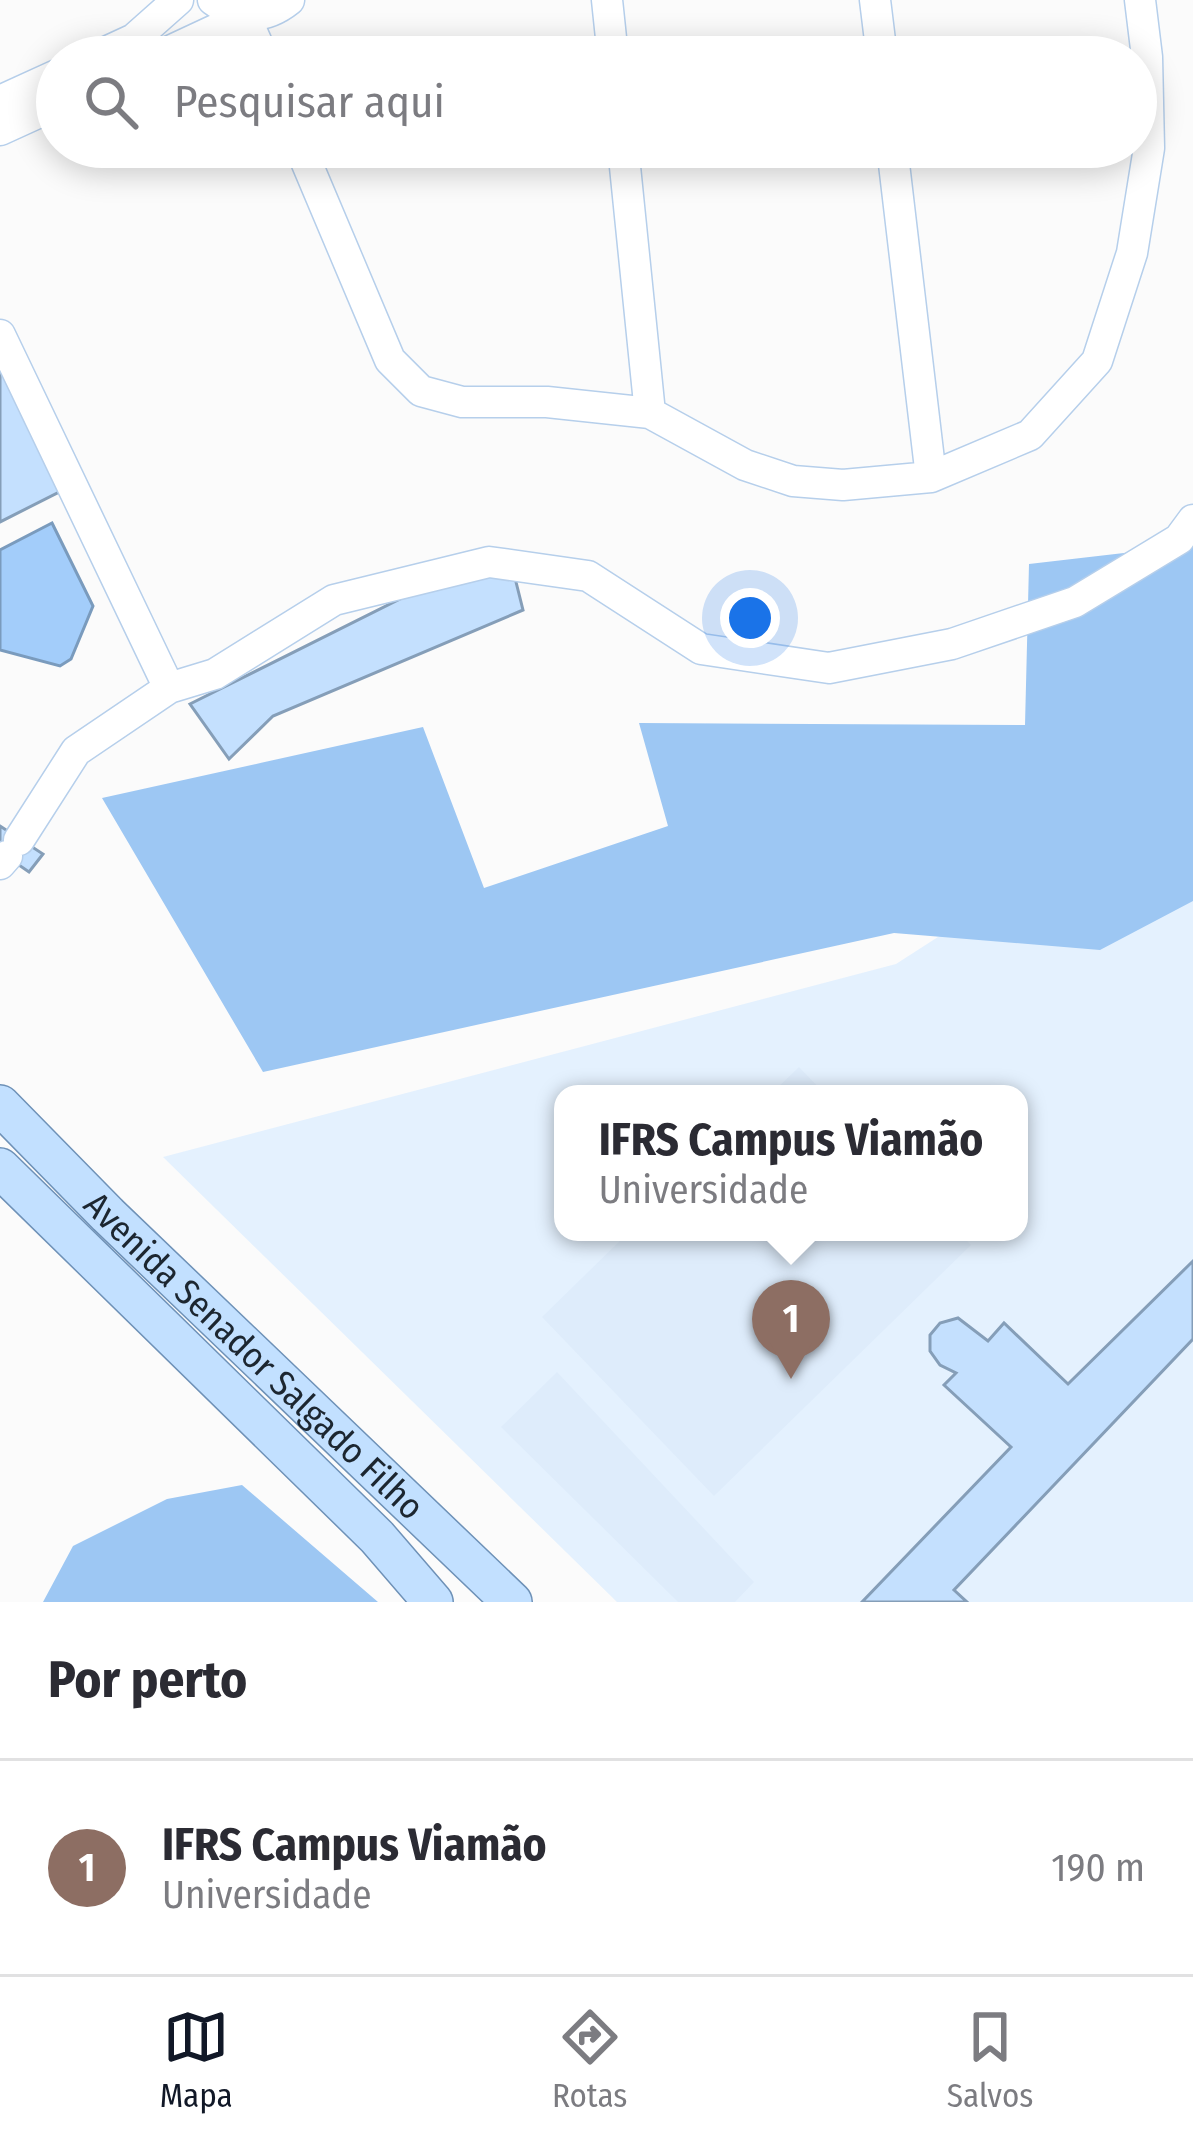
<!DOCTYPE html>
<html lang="pt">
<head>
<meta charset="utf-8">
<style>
	body { margin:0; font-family:"Fira Sans Condensed",sans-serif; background:#f2f2f3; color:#2b2b33 }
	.you { position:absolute; left:750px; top:618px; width:42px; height:42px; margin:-30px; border:9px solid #fff; border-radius:50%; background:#1a73e8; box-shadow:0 0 0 18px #1a73e833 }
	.badge { display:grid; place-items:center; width:78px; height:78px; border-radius:50%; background:#111827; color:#fff; font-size:39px; font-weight:700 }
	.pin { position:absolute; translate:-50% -99px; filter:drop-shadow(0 3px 6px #0008) }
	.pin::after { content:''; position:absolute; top:63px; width:42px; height:36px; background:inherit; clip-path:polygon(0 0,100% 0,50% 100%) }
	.popup { position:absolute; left:554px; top:1085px; width:474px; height:156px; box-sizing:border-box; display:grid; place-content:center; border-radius:24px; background:#fff; filter:drop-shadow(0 3px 9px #0005); font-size:39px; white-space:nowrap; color:#7c7c81 }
	.popup b { font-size:45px; color:#2b2b33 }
	.popup::after { content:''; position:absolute; left:50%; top:100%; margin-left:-24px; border:24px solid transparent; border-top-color:#fff }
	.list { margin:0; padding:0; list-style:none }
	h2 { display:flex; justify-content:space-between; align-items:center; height:156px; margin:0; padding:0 48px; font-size:51px }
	h2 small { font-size:39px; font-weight:400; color:#7c7c81 }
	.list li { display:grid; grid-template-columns:78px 1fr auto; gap:36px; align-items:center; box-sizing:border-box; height:216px; padding:0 48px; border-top:3px solid #e1e1e2 }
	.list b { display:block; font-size:45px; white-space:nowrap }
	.list p { margin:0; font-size:39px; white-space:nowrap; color:#7c7c81 }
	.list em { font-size:39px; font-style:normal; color:#7c7c81 }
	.icon { flex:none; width:66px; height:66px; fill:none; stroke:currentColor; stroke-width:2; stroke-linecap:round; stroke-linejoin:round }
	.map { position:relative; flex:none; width:1193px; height:1602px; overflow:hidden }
	.search { position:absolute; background:#fff; box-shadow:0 6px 30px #0003; left:36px; right:36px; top:36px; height:132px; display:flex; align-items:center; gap:30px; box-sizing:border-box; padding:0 42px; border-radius:66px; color:#7c7c81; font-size:45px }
	.sheet { height:372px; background:#fff }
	nav { display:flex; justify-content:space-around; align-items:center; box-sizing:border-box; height:168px; border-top:3px solid #e1e1e2; background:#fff; font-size:33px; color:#7c7c81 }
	nav a { display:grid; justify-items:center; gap:6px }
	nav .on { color:#111827 }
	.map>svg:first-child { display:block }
	.built { fill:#e4f1fe; fill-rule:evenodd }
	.green { fill:#deecfb }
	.forest { fill:#9dc7f3 }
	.water { fill:#a3cdfa; stroke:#7a9bbd; stroke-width:3 }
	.building { fill:#c4e0fe; stroke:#859eb8; stroke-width:3 }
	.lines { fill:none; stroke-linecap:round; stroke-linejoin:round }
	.minor-casing { stroke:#b6cfeb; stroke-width:33 }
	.major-casing { stroke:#6e91b7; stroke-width:42 }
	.minor { stroke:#fff; stroke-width:30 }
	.major { stroke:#c2e0ff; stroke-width:39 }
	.labels { text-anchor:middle; stroke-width:10; stroke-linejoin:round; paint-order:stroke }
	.street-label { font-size:36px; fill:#1c2630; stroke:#fff }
</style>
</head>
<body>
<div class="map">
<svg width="1193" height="1602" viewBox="0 0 1193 1602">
	<rect width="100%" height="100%" fill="#fbfbfb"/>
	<!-- built -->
	<path class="built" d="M1193,773V1602H617L163,1157L896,964ZM563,1094H1019V1232H563Z"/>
	<!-- green -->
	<path class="green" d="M799,1067L825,1094H771Z
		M629,1232H958L971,1245L714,1496L542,1317Z
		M557,1372L754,1582L735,1602H678L501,1427Z"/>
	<!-- forest -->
	<path class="forest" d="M1193,545V901L1100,950L894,933L263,1072L102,798L423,727L484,888L668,826L639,723L1025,725L1029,564Z
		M242,1485L378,1602H43L73,1546L167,1499Z"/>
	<!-- water -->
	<path class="water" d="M52,523L93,606L71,659L60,666L0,650V550Z"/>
	<!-- building -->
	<path class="building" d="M0,351L69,487L0,522Z
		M513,570L523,610L273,716L229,759L190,704L440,579Z
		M0,826L43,854L29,872L0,852Z
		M1193,1261V1339L954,1590L967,1602H862L1011,1447L944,1385L956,1373L940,1365L930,1351V1335L940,1323L958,1318L988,1341L1004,1323L1068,1384Z"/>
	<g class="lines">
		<defs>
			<path id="minor" d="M213,0C239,19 264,20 289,0
				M607,0L613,57
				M875,0L882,57
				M95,57L134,39L178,0
				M157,57L245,16L263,57
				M0,101L57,75
				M0,130L57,104
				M300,147L390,360L421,391L462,402H547L650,413L745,465L793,481L843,485L931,477L1030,435L1097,361L1132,253L1149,148L1147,57L1140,0
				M623,147L650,413
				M892,147L931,477
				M0,335L169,688
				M19,840L76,751L169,688L215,674L334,600L489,562L588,576L701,649L829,668L952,644L1075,602L1179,539L1193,520
				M0,864L7,856"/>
			<g id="major">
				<path id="s1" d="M0,1105L108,1215L512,1602"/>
				<path d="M0,1168L377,1537L433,1602"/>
			</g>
		</defs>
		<!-- minor casing -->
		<use href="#minor" class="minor-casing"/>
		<!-- major casing -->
		<use href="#major" class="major-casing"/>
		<!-- minor -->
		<use href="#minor" class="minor"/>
		<!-- major -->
		<use href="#major" class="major"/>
	</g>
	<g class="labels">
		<!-- street labels -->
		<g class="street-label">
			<text dy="13" stroke="none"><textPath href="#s1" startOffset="357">Avenida Senador Salgado Filho</textPath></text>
		</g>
	</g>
</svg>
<div class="you"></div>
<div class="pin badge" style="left:791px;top:1379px;background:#8d6e63">1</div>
<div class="popup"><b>IFRS Campus Viamão</b>Universidade</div>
<div class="search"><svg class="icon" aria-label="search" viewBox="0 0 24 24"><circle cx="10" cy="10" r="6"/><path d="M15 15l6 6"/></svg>Pesquisar aqui</div>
</div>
<section class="sheet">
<h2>Por perto<small></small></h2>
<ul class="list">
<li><span class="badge" style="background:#8d6e63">1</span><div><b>IFRS Campus Viamão</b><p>Universidade</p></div><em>190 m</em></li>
</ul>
</section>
<nav>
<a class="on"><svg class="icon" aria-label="map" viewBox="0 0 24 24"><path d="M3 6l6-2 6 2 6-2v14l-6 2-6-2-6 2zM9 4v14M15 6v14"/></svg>Mapa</a>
<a><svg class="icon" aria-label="directions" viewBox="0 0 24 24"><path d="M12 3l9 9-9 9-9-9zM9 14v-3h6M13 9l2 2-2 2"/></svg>Rotas</a>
<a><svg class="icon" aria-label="saved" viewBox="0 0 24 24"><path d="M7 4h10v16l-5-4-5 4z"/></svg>Salvos</a>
</nav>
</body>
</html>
